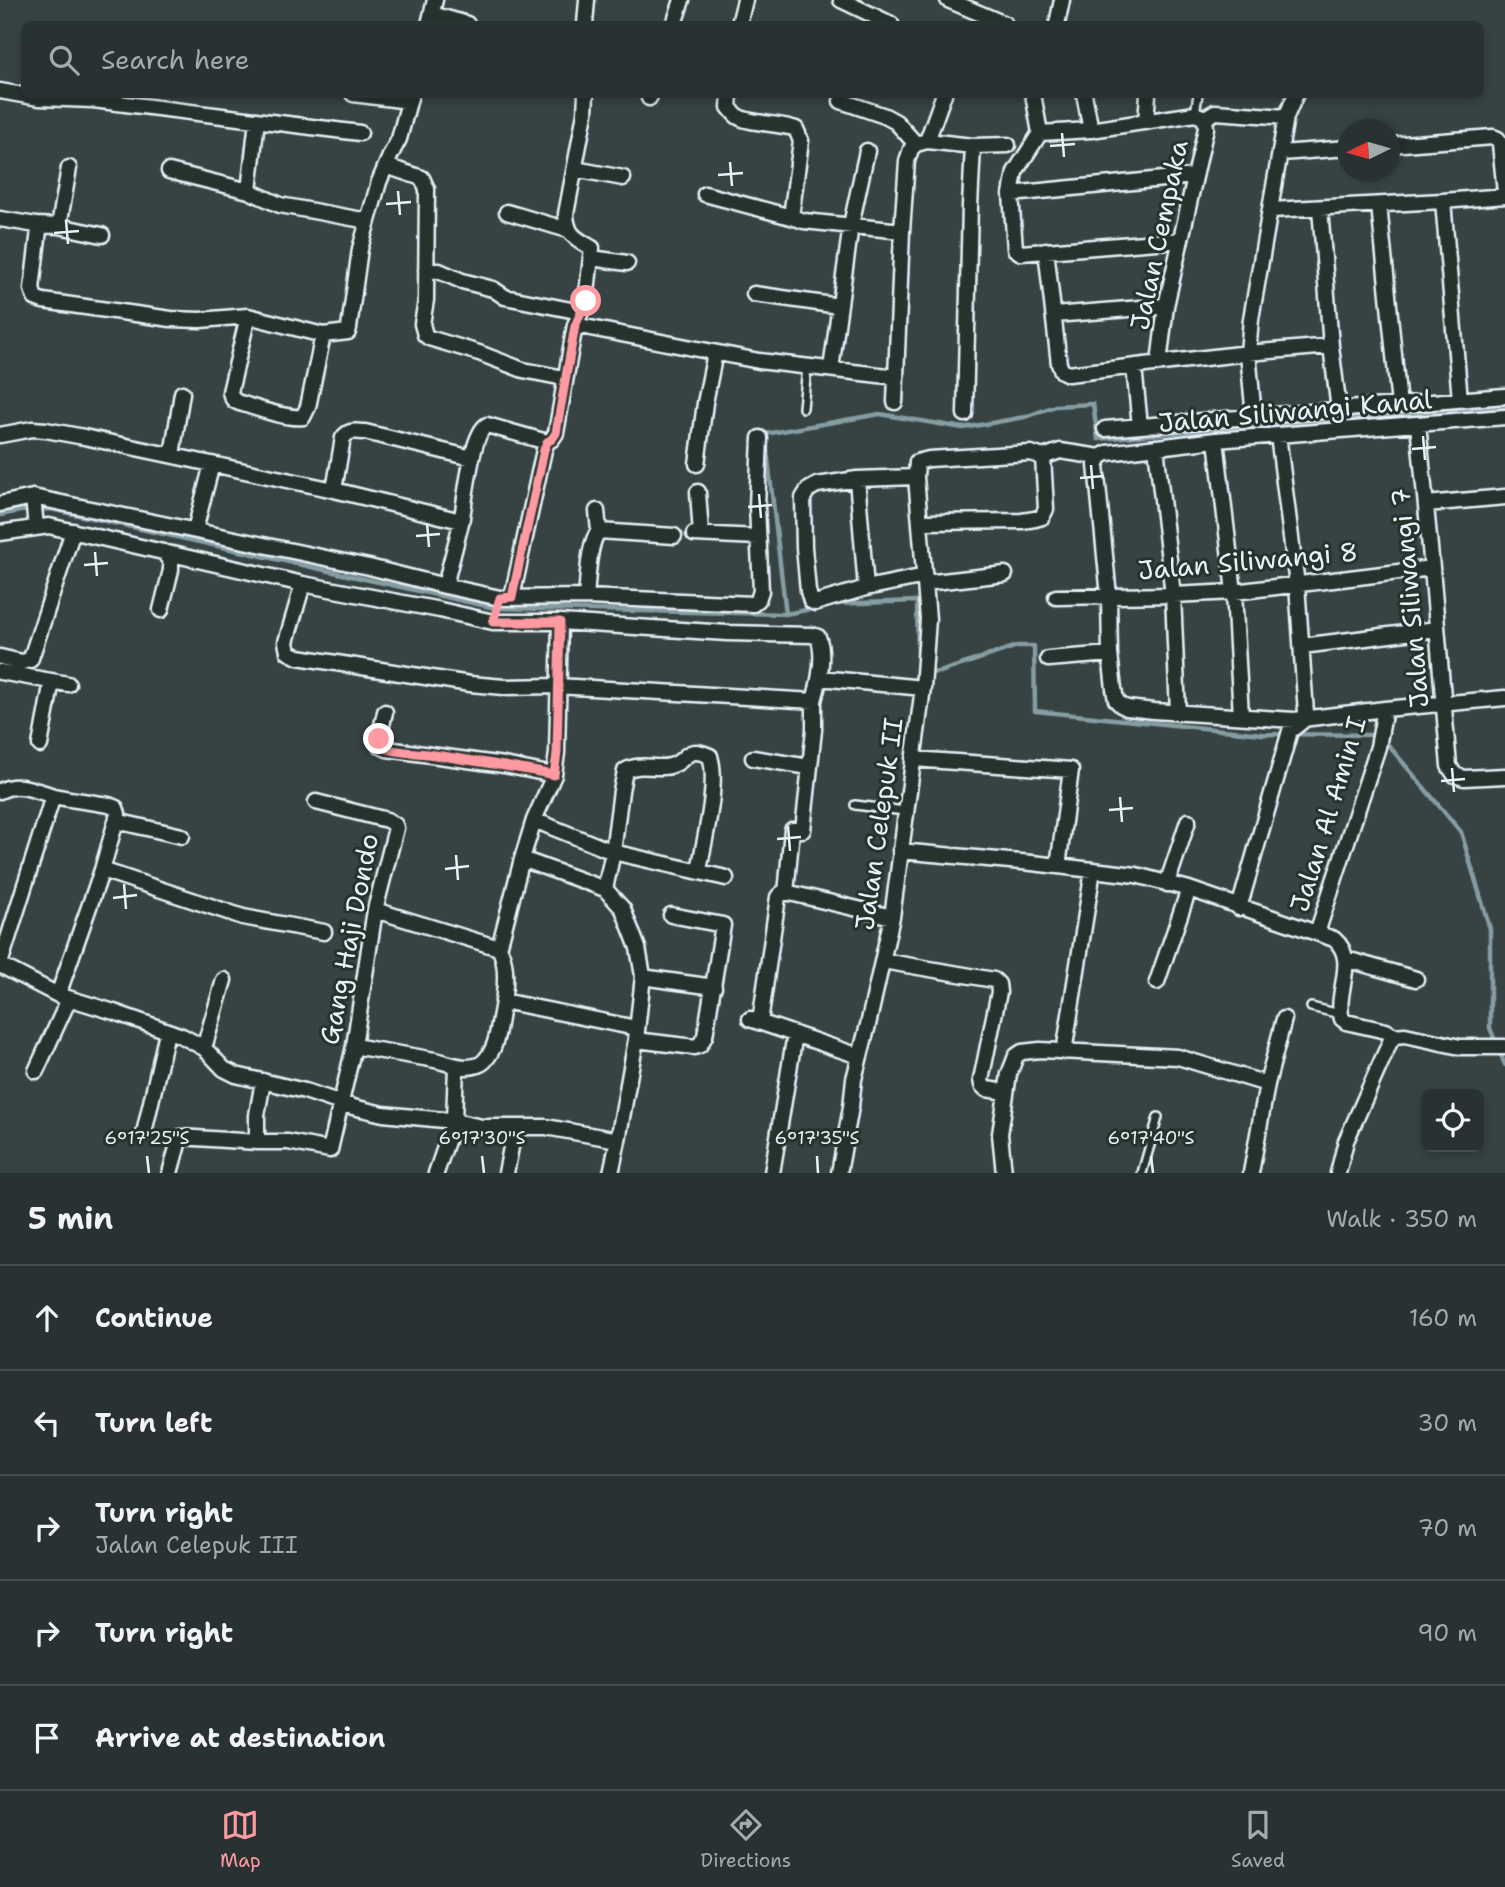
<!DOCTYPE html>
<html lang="en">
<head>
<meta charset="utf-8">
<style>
	body { margin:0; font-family:"Shantell Sans",sans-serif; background:#313a3a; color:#f1f3f6 }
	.controls { position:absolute; right:21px; bottom:21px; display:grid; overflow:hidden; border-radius:10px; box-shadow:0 4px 10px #0003 }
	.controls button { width:63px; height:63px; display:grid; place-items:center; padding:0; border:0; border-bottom:2px solid #454d4d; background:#293232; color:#f1f3f6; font:35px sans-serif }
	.compass { position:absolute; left:1337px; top:119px; width:63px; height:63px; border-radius:50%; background:#293232; box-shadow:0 4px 10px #0003; rotate:265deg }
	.stop { position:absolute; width:21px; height:21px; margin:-16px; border:5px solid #ff9aa2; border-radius:50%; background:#fff }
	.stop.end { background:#ff9aa2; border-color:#fff; box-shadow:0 2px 7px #0008 }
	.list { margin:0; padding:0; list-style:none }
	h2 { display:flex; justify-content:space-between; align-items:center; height:91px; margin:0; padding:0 28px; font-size:30px }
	h2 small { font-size:23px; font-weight:400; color:#a5aaac }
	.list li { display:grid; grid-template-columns:46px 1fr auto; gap:21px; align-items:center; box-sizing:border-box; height:105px; padding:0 28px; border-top:2px solid #454d4d }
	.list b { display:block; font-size:26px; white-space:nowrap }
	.list p { margin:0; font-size:23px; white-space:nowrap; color:#a5aaac }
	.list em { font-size:23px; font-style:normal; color:#a5aaac }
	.icon { flex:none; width:38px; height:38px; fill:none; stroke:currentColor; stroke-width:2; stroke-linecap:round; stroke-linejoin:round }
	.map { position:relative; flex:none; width:1505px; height:1173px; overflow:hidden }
	.search { position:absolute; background:#293232; box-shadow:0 4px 10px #0003; left:21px; right:21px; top:21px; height:77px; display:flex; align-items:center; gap:18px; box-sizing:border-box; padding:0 24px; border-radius:10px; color:#a5aaac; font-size:26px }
	.sheet { height:616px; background:#293232 }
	nav { display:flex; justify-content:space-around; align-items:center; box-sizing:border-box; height:98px; border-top:2px solid #454d4d; background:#293232; font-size:19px; color:#a5aaac }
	nav a { display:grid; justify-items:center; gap:4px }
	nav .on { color:#ff9aa2 }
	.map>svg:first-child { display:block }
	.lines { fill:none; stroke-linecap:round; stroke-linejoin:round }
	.stream { stroke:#869da3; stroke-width:4.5 }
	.service-casing { stroke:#e8f1f8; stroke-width:12 }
	.minor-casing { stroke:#e8f1f8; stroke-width:19 }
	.service { stroke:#26332d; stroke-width:7 }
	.minor { stroke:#26332d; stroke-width:14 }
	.route { stroke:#ff9aa2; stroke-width:9 }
	.ticks { fill:none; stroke:#e8f1f8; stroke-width:2.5 }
	.labels { text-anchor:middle; stroke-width:6; stroke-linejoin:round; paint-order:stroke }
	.street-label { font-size:26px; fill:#e8f1f8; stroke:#26332d }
	.ticks-label { font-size:18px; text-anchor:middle; fill:#e8f1f8; stroke:#26332d; stroke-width:6; stroke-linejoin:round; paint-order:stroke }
</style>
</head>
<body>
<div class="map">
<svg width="1505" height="1173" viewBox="0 0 1505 1173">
	<rect width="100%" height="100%" fill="#374343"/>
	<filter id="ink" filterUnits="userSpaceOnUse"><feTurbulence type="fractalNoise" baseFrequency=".0143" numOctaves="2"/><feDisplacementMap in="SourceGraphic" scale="14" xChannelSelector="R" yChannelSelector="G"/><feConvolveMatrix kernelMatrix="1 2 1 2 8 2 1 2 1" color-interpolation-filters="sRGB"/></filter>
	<g filter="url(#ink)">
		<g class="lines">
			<!-- stream -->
			<path class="stream" d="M0,515L20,511L51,509L495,608L786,614L816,608
				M832,604L917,601L918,661
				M786,614L765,434L880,414L963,428L1025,417L1055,406L1093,404L1098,439L1505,406
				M928,673L940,672L1017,646H1034L1035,711L1262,734L1380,735L1461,832L1490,929V1028L1505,1065"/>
			<defs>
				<path id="service" d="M1195,114L1198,94
					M803,408L807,367
					M855,805L905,811
					M1311,1007L1340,1014
					M1142,1173L1158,1117"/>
				<path id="minor" d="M841,0L891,24
					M948,0L1005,24
					M432,14L467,24
					M429,24L435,0
					M585,24L587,0
					M674,24L682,0
					M739,24L745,0
					M1057,24L1062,0
					M0,91L39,98L93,100L360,133
					M353,94L409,101
					M730,94L729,107C730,108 735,115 737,116C748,124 780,123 796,129L801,141L791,217L804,221L902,231
					M1033,94L1040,133
					M1084,94L1091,130
					M649,98L651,94
					M841,101L885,116L896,122L916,144
					M1205,118L1215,112L1286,117
					M257,120L249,191L280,205L368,221
					M1146,122L1148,94
					M1040,133L1015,172L1011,194L1015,249L1021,253L1181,240
					M1040,133L1091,130L1195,114L1205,118
					M927,141L944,94
					M1390,145L1493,137L1498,139L1500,144L1505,192
					M1281,153L1348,148
					M386,166L422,178L427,189L426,300L422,324L425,335L429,338L479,353L523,370L564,378
					M575,169L623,178
					M169,171L249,191
					M705,194L791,217
					M1011,194L1194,176
					M1443,201L1460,400
					M1379,205L1399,405
					M1320,208L1331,346L1339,410
					M1271,210L1443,201L1505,196
					M507,212L568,230
					M0,219L36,225L39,230L32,289L35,298L43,301L171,319L200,320L248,316L323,335L348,332L349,328L360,249L379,182L391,154L399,139L411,94
					M36,225L59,226L102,235
					M59,226L69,168
					M1046,250L1059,364L1062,371L1068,374L1248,353L1331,346
					M591,258L627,263
					M426,270L439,271L462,281L493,289L505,297L581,312
					M754,294L839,306
					M1054,315L1166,306
					M248,316L230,392C232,400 235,402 243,404C259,409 287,419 303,417L308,407L323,335
					M575,325L759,361L896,377
					M1159,363L1166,306L1206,128L1205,118
					M1134,367L1140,426
					M831,369L851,225L867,151
					M895,402L902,231L907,161L911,149L916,144L927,141L973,146L1008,145
					M965,414L970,206L973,146
					M1254,417L1248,353L1251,319L1286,117L1296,94
					M1505,417L1216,440L1107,453L1100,457L1096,465L1109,596L1110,654L1114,689L1116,700L1121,705L1127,708L1154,711L1294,720L1385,709L1505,698
					M1418,424L1432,568L1449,766L1455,775L1464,778L1505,776
					M1105,429L1505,396
					M0,435L32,429L46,430L84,437L334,490L461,521
					M1216,440L1234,592L1241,716
					M1156,447L1173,595L1178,713
					M172,455L182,393
					M1043,457L1060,451L1100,457
					M697,464L705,403L715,353
					M916,477L857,479L817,485L808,490L803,498L804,547L808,591L811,601L815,603L866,588L925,576
					M857,479L866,588
					M334,490L343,438C349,429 356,432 365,432L472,458
					M698,492L701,534
					M33,497L36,527
					M0,504L33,497L369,567L445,586L500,598L586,597L753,604L758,600L761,591L757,506L760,438
					M1426,504L1505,497
					M597,511L599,531
					M195,530L212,464
					M0,533L49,526L303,584L440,610L493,622H560L727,633L812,635L818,637C825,654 819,683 814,701L557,686L504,687L470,684L298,657L288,652L286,642L303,584
					M694,534L758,537
					M925,583L1005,574
					M445,586C450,565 456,544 461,523C465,504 471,433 487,425L547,442
					M512,597L544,450L547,442L552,439L556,433L575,325L586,301L592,248C575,238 567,235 566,214L585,113L586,94
					M586,597C588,579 588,543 599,531L674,536
					M1056,597L1173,595L1234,592L1432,568
					M161,610L171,570V563L164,552
					M560,622L557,753L554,775L534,820L522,859L605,889L623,909L638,948L643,976L636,1040L618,1140L611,1173
					M1302,646L1437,629
					M0,657L22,662L30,660L31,658L73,531
					M1048,659L1110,654
					M0,672L68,684
					M820,678L923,688
					M385,712L379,739V745L387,749L504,765L554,775
					M40,745L52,681
					M753,758L809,767
					M913,759L1071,770L1058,866
					M0,791C18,781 36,791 54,796C72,800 91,802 109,805L116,808L118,814L102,870L58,995
					M534,820L613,852L726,878
					M116,821L182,836
					M900,851L1032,863L1136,875L1189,889L1334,939C1359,960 1334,992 1342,1019L1346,1022L1386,1031L1394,1036
					M102,870L243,917L324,932
					M1167,884L1188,821
					M605,889L613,852L621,791L625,771C639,762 655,770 670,766C688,762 684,744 710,756C719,785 704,840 699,871
					M786,893L792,830H803L814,730V701
					M1239,908L1290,731L1305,719L1306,713L1297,585L1278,435
					M375,910L499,948
					M1317,933L1378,747L1385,709
					M1346,959L1416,979
					M883,961L994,980L998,984L999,992L981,1080L982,1085L986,1089L1006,1092
					M0,964L53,796
					M0,965L58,995L114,1012L182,1036L204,1048L224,1069L236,1075L305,1091L353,1107L383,1114L454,1121L482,1127H546L618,1140
					M649,978L714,987
					M1157,982L1189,889
					M503,1001L636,1028
					M750,1019L859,1056
					M760,1022L778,897L782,893H790L892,917
					M1394,1036L1405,1035L1460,1047H1505
					M636,1040L694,1047L700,1045L705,1036L723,925L671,915
					M354,1046C381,1051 408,1055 435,1060C445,1062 456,1067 467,1067C473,1067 482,1065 486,1059C497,1047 498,1028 501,1013C505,993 509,966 499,948L522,859
					M204,1048L224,980
					M1064,1052L1093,870
					M36,1071L69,999
					M144,1133L167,1032
					M257,1142H288L330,1150L354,1046L375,910L396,828L395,825L387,820L316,802
					M170,1173L180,1137L257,1142V1115L263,1081
					M436,1173L454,1121L456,1066
					M506,1173L515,1127
					M772,1173L795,1034
					M839,1173L851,1107L854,1079L868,1025L892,917L923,688L928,619L916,477L917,462L929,459L1031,453L1043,457L1046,509L1042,517L1035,519L1022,521L921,522
					M1004,1173L1000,1134L1009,1074L1016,1056L1022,1052L1040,1050L1178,1057L1267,1084
					M1251,1173L1267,1084L1284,1019
					M1338,1173L1346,1141L1390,1042L1394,1036"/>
			</defs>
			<!-- service casing -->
			<use href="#service" class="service-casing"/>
			<!-- minor casing -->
			<use href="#minor" class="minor-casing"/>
			<!-- service -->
			<use href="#service" class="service"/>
			<!-- minor -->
			<use href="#minor" class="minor"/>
		</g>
	</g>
	<g class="lines" filter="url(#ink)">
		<!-- route -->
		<path class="route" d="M379,739V745L382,747C399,754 417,752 435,755C475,761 515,767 554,775L557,753L560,622H493L500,598L512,597L544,450L547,442L552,439L556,433L575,326L586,301"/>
	</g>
	<!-- ticks -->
	<path class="ticks" d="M1062,133L1064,157M1050,146L1075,144M730,162L732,186M718,175L743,173M398,191L400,215M386,204L411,202M66,220L68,244M54,233L79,231M1423,436L1425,460M1412,449L1436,447M1091,465L1093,489M1080,478L1104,476M759,494L761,518M748,507L772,505M427,523L429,547M416,536L440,534M95,552L97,576M84,565L108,563M1452,768L1454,792M1441,781L1465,779M1120,797L1122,822M1109,810L1133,808M788,826L790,851M777,839L801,837M456,855L458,880M445,869L469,866M124,884L126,909M113,898L137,895M147,1156L149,1173M482,1156L484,1173M817,1156L818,1173M1151,1156L1153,1173"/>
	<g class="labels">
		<!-- street labels -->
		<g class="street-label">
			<text transform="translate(1159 235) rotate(-78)" y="9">Jalan Cempaka</text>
			<text transform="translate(1295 411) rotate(-5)" y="9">Jalan Siliwangi Kanal</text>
			<text transform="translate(1248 561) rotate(-5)" y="9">Jalan Siliwangi 8</text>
			<text transform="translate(1410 598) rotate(-95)" y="9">Jalan Siliwangi 7</text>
			<text transform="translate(1328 814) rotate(-73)" y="9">Jalan Al Amin I</text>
			<text transform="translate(879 824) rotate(-82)" y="9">Jalan Celepuk II</text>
			<text transform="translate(349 939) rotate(-79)" y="9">Gang Haji Dondo</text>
		</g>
	</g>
	<g class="ticks-label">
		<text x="147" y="1144">6°17'25"S</text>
		<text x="482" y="1144">6°17'30"S</text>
		<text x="817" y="1144">6°17'35"S</text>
		<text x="1151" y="1144">6°17'40"S</text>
	</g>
</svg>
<div class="controls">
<button><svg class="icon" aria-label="locate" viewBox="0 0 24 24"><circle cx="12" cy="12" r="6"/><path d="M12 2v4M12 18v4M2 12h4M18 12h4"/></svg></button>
</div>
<svg class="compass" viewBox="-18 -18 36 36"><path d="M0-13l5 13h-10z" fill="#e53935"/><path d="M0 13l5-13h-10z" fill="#a5aaac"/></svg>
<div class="stop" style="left:586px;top:301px"></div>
<div class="stop end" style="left:379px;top:739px"></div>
<div class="search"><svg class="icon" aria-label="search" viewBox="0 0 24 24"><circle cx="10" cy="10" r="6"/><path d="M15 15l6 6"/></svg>Search here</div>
</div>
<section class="sheet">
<h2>5 min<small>Walk · 350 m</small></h2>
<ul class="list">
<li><svg class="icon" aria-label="ahead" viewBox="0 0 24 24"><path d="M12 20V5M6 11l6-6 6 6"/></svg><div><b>Continue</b></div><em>160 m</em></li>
<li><svg class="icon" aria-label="left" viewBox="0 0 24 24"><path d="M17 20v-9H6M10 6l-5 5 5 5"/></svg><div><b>Turn left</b></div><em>30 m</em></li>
<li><svg class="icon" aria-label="right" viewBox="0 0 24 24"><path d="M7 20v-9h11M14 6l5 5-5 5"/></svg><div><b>Turn right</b><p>Jalan Celepuk III</p></div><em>70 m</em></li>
<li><svg class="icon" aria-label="right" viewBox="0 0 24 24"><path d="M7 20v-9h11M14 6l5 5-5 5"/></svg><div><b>Turn right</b></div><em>90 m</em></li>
<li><svg class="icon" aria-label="arrive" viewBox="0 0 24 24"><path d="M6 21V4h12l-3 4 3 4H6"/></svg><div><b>Arrive at destination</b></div></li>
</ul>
</section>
<nav>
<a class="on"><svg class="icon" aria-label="map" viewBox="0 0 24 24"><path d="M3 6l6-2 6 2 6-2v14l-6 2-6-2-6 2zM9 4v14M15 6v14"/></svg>Map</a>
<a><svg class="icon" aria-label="directions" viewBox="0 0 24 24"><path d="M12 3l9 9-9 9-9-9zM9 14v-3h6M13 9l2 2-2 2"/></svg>Directions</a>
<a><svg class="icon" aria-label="saved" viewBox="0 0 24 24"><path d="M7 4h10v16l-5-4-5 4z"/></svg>Saved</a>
</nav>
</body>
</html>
